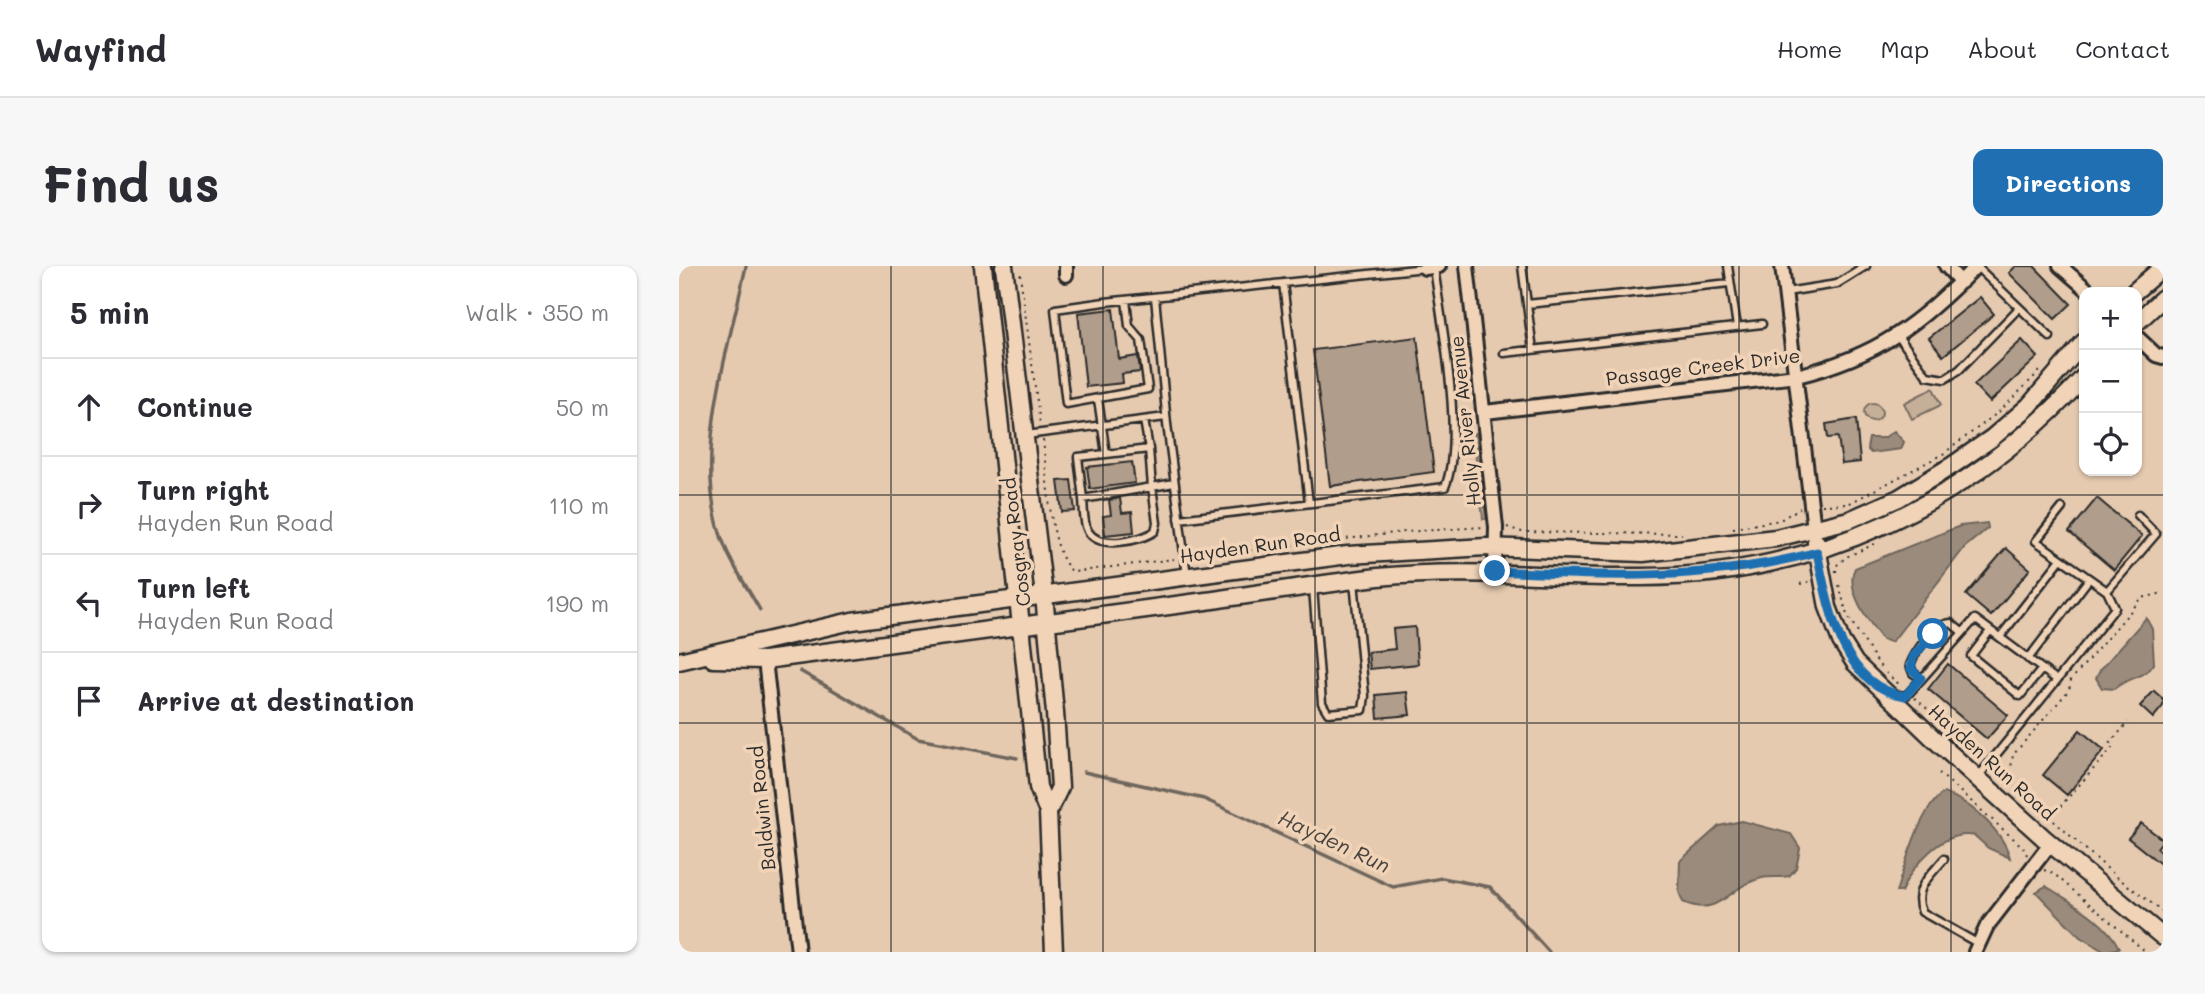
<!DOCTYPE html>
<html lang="en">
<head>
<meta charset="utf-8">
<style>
	body { margin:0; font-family:Mali,sans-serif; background:#f7f7f7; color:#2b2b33 }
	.controls { position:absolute; right:21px; top:21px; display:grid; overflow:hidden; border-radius:14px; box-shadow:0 2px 5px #0004 }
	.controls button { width:63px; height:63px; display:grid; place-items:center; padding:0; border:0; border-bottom:2px solid #e1e1e2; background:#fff; color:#2b2b33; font:35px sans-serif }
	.stop { position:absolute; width:21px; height:21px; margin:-16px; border:5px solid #1f6fb2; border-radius:50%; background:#fff }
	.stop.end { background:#1f6fb2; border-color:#fff; box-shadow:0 2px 7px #0008 }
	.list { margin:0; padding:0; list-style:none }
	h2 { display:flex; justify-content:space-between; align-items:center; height:91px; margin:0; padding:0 28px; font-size:30px }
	h2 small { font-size:23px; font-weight:400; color:#7c7c81 }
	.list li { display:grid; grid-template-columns:46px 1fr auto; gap:21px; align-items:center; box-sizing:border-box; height:98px; padding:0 28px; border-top:2px solid #e1e1e2 }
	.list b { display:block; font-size:26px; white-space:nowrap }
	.list p { margin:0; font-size:23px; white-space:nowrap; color:#7c7c81 }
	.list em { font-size:23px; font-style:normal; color:#7c7c81 }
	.icon { flex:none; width:38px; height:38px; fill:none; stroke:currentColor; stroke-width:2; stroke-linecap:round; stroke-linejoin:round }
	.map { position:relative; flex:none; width:1484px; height:686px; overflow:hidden; border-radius:14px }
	header { display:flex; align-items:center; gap:42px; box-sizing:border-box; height:98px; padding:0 35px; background:#fff; border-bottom:2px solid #e1e1e2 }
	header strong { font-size:33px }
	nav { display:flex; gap:38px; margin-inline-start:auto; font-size:24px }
	.intro { display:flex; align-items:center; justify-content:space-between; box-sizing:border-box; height:168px; padding:0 42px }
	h1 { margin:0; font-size:49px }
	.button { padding:18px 32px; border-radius:14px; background:#1f6fb2; color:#fff; font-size:24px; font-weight:700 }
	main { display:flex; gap:42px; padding:0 42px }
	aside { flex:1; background:#fff; border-radius:14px; box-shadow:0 2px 5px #0004 }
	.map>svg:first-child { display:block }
	.green { fill:#c6af99; stroke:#786d62; stroke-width:2 }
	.water { fill:#9b8b7b; stroke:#6e655b; stroke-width:2 }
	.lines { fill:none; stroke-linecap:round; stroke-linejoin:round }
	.stream { stroke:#6e655b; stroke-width:3.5 }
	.building { fill:#b09d8b; stroke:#2b2b2b; stroke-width:2 }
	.lane-casing { stroke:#2b2b2b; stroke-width:11 }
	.street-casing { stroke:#2b2b2b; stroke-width:18 }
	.secondary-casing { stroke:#2b2b2b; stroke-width:21 }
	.path { stroke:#2b2b2b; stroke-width:2; stroke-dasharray:2 5; stroke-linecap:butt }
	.lane { stroke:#f1d4b8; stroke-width:6 }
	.street { stroke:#f1d4b8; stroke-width:12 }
	.secondary { stroke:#f1d4b8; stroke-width:16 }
	.route { stroke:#1f6fb2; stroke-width:9 }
	.grid { fill:none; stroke:#2b2b2b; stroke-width:2; stroke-opacity:0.55 }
	.labels { text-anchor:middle; stroke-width:7; stroke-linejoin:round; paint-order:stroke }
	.street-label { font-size:19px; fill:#2b2b2b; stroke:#f1d4b8 }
	.water-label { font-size:21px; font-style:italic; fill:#47433f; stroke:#f1d4b8 }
</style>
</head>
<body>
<header>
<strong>Wayfind</strong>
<nav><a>Home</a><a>Map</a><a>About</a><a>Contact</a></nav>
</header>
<div class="intro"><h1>Find us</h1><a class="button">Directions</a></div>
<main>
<aside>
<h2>5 min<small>Walk · 350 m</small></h2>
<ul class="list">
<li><svg class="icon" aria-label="ahead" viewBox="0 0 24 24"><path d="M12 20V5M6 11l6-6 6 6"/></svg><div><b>Continue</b></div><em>50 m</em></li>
<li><svg class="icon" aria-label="right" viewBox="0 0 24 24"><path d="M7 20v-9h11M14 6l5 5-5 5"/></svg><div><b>Turn right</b><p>Hayden Run Road</p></div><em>110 m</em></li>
<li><svg class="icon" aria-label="left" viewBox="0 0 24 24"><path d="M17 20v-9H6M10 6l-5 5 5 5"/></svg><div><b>Turn left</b><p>Hayden Run Road</p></div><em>190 m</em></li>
<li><svg class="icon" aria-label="arrive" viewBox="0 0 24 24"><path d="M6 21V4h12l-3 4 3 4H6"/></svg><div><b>Arrive at destination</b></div></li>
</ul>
</aside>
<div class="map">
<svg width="1484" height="686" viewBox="0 0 1484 686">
	<rect width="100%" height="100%" fill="#e5cab0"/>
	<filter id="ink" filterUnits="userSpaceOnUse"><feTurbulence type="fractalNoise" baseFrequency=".0143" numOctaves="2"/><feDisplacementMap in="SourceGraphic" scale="14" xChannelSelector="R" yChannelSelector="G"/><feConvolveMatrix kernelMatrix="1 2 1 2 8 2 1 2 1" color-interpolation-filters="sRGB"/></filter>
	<g filter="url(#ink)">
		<!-- green -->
		<path class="green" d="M1254,122L1262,139L1233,153L1225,137Z
			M1185 146a9 9 0 1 1 18 0a9 9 0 1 1-18 0Z
			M794,167H797L807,253H804Z"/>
		<!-- water -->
		<path class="water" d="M1215,165L1225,176L1222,183L1192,187L1188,183L1190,172H1205Z
			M1308,257L1309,262L1286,281L1216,372L1212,376L1203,373C1190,356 1165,323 1176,302L1281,260Z
			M1467,352L1473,363L1475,398C1466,412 1447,412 1435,423L1423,422L1417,412L1421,404Z
			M1264,527C1290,534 1324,565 1331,592L1309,582L1296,570C1264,563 1233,599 1222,626H1217C1226,599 1241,543 1264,527Z
			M1063,555L1112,568L1121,582L1117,602L1110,610C1101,612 1091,610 1083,612C1050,619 1041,653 1004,636L1000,626L1001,595L1040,560Z
			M1367,620C1391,636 1428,655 1440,682L1426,686L1401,671L1357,626Z"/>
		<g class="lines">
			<!-- stream -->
			<path class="stream" d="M67,0C49,86 10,199 47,283C56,304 70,324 81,344
				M121,405L239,473L338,492
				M405,506L525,533L714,621L763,612L811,621L870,686"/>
		</g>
		<!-- building -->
		<path class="building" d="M1337,0H1355L1392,38L1376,53L1330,7Z
			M1301,31L1315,48L1264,90L1250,72Z
			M434,43L440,93L459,90L461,106L443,108L444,117L407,121L399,47Z
			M738,71L755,206L651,220L634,84Z
			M1343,74L1359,91L1311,136L1295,119Z
			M1177,153L1181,196L1163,198L1159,171L1149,172L1147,158Z
			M453,196L456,217L411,223L408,201Z
			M392,214L396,245L383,246L379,215Z
			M441,232L443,247L453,246L455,266L426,269L424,250L432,249L430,234Z
			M1418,232L1463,270L1435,304L1390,266Z
			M1327,282L1351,303L1312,350L1287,329Z
			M736,361L739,398L691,403L689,386L716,383L714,363Z
			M1269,398L1329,449L1308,473L1249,423Z
			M1475,425L1484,433V440L1474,452L1461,440Z
			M728,426L731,449L699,452L697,429Z
			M1401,464L1425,484L1388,529L1364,509Z
			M1462,557L1484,574L1478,582L1484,588V600L1449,572Z"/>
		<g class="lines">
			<defs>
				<path id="lane" d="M843,0L854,84
					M1049,0L1058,61
					M1297,0L1371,71
					M604,17L630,237
					M1107,26L1158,18L1187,0
					M476,31L488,158L508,310
					M447,34L450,60L462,74L469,123L387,138L376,43L426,36L746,2
					M848,38L1051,17
					M1219,70L1248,110L1266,113L1280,104L1339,43
					M825,87L1083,58
					M419,133L427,188L470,183L473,221L495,217
					M465,154L470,183
					M347,169L487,151
					M473,221L478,257L476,265C462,275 420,284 409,265C404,257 405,243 404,233Z
					M404,233L399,191L427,188
					M1383,242L1357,275L1428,325L1477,268L1459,249
					M500,253L766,221C786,173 762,56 755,1
					M634,322L643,437L649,447L684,444L686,430L675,315
					M1311,365L1292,390L1341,430L1363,403
					M1321,371L1382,293
					M1349,393L1410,313
					M1242,412L1234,407L1231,399C1237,384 1255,358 1272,357L1283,366
					M1378,414L1436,342L1428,325
					M1213,428L1226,430L1230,427L1296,353L1378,414L1299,511
					M1265,593C1251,610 1233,623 1243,646L1298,677"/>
				<path id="street" d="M387,0V9
					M788,0L817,261L816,305
					M1103,0L1135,263
					M1267,0L1282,16
					M1381,0L1411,26
					M746,2L760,0
					M1458,71L1477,89L1484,91
					M806,146L1118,110C1198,90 1240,59 1297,0
					M86,394L119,686
					M1296,686L1308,660L1372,577"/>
				<path id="secondary" d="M304,0L359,521L369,546L375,686
					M325,0L365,329L376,447L381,521L369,546
					M1455,26L1484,1
					M1458,56L1484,32
					M1137,276L1149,341L1162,375L1176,397L1255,473L1366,573L1484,671
					M34,393L86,394C233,374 380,354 527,335C584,327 641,318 699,311C788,302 874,312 963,311C1136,310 1288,239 1405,111
					M0,395L173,355L669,289L807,281L964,287L1097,272L1170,254L1220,232L1274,199L1313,172L1350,140L1405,76"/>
			</defs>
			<!-- lane casing -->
			<use href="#lane" class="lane-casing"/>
			<!-- street casing -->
			<use href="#street" class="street-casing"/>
			<!-- secondary casing -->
			<use href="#secondary" class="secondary-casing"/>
			<!-- path -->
			<path class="path" d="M341,8L361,158
				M1437,26L1443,21
				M1401,63L1405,58
				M364,174C368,206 370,287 394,306L495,293
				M1143,239L1169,238L1264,188L1321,145L1363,103
				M828,261L843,266L1003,268
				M1054,262L1101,254L1121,242
				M515,291L725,266L805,261
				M1157,306V300L1167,291L1198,277
				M1121,318L1130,316
				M1160,319L1168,349L1203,403
				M1207,407L1221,419
				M1236,432L1302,491
				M1317,504L1438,611L1484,646
				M1260,507L1344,581L1348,589
				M1324,510L1332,502L1334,489L1390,424L1392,414L1463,332L1484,327
				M1372,551L1433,482L1430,479L1449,456
				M1365,604L1375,608L1467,686"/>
			<!-- lane -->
			<use href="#lane" class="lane"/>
			<!-- street -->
			<use href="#street" class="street"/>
			<!-- secondary -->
			<use href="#secondary" class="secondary"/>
		</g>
	</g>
	<g class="lines" filter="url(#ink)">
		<!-- route -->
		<path class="route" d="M816,305C925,311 1032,315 1138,286C1149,339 1162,420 1226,430L1242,412L1232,403L1234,391L1254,368"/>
	</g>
	<!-- grid -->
	<path class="grid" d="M212,0V686M424,0V686M636,0V686M848,0V686M1060,0V686M1272,0V686M0,229H1484M0,457H1484"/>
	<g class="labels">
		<!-- street labels -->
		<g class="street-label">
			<text transform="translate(1024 101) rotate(-7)" y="7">Passage Creek Drive</text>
			<text transform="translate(786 155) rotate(-96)" y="7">Holly River Avenue</text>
			<text transform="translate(337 276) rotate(-97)" y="7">Cosgray Road</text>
			<text transform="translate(581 279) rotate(-8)" y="7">Hayden Run Road</text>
			<text transform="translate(1313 496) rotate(42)" y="7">Hayden Run Road</text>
			<text transform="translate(83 542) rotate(-96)" y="7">Baldwin Road</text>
		</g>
		<!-- water labels -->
		<g class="water-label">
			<text transform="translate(655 576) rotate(25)" y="7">Hayden Run</text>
		</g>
	</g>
</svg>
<div class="controls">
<button>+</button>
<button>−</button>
<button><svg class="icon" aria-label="locate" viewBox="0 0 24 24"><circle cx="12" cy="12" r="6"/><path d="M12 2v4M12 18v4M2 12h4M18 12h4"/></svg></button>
</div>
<div class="stop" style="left:1254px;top:368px"></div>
<div class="stop end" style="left:816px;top:305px"></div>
</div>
</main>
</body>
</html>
